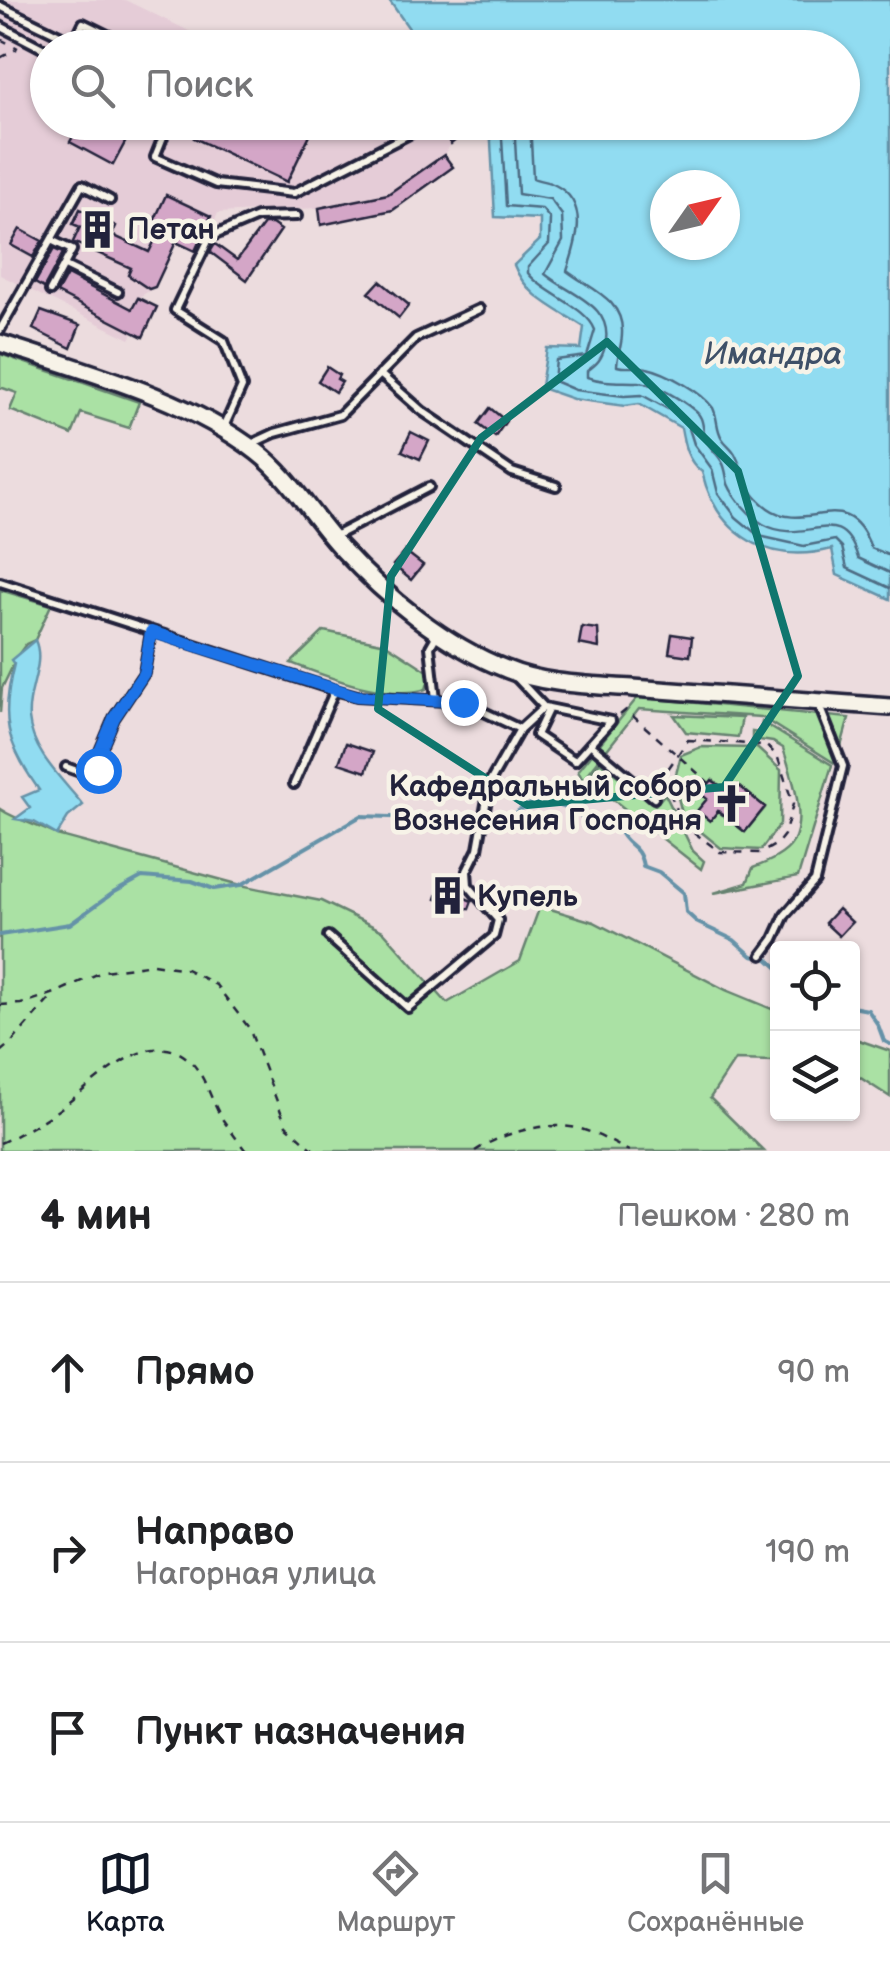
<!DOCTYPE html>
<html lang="ru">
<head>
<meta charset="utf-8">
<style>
	body { margin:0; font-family:"Balsamiq Sans",sans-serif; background:#f6f6f6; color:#202124 }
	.controls { position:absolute; right:30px; bottom:30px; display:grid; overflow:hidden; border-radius:10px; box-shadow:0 2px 8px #0004 }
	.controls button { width:90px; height:90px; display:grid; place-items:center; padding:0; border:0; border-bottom:2px solid #e0e0e0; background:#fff; color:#202124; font:50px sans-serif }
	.compass { position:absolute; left:650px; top:170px; width:90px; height:90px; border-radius:50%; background:#fff; box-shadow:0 2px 8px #0004; rotate:56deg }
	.stop { position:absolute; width:30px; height:30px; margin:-22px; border:8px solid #1a73e8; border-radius:50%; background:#fff }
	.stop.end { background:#1a73e8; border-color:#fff; box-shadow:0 2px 10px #0008 }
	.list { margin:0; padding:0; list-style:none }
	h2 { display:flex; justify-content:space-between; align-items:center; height:130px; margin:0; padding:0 40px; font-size:42px }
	h2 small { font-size:32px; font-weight:400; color:#757577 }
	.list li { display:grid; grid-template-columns:65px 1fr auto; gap:30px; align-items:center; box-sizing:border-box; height:180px; padding:0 40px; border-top:2px solid #e0e0e0 }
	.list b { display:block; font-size:38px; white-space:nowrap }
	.list p { margin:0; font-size:32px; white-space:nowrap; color:#757577 }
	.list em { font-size:32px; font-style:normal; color:#757577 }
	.icon { flex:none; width:55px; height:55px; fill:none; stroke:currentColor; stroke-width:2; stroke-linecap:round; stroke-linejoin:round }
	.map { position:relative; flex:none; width:890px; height:1151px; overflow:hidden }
	.search { position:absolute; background:#fff; box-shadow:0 2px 8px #0004; left:30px; right:30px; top:30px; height:110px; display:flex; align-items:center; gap:25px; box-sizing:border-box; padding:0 35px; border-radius:55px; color:#757577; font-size:38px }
	.sheet { height:670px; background:#fff }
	nav { display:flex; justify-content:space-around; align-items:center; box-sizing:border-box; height:140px; border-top:2px solid #e0e0e0; background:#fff; font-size:28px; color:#757577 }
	nav a { display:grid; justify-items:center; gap:5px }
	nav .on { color:#111827 }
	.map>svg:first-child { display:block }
	.built { fill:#e5ccd7 }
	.green { fill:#aae1a4; stroke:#668270; stroke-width:2.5; fill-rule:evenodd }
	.water { fill:#91dcf1; stroke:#6592a8; stroke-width:2.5; fill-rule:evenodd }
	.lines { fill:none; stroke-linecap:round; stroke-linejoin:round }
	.shore { stroke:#4e6c84; stroke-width:2.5 }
	.stream { stroke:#6592a8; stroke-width:4 }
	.building { fill:#d4a6c7; stroke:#22223b; stroke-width:2.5 }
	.lane-casing { stroke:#22223b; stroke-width:14 }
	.secondary-casing { stroke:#22223b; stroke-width:22 }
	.path { stroke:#22223b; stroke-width:2.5; stroke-dasharray:8 8; stroke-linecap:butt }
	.lane { stroke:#f7f3e8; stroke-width:6 }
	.secondary { stroke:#f7f3e8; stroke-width:15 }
	.route { stroke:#1a73e8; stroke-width:12 }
	.marked { fill:none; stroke:#0f766e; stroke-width:8; stroke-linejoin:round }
	.labels { text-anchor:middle; stroke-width:9; stroke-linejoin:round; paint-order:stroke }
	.poi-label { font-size:30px; font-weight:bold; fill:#22223b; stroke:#f7f3e8; text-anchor:start }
	.water-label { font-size:32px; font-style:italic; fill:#3e5068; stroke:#f7f3e8 }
</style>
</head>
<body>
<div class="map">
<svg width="890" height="1151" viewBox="0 0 890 1151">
	<rect width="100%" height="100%" fill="#ecdcde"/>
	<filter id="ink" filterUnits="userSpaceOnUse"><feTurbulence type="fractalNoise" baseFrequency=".01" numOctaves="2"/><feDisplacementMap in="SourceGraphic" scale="20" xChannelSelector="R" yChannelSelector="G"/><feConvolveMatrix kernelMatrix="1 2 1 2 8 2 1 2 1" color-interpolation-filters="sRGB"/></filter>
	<g filter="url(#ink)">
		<!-- built -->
		<path class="built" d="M3,0H125L222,47L48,48V122H462L468,129L451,144L444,155L453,167L396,208L388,197L390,211L321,225L318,208L218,213L212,226L207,225L195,251L176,243L155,287L138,298L157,307L143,337L134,332L130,339L0,275V6Z"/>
		<!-- green -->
		<path class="green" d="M0,354L139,402L129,428L81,413L72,435L10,410L17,393L0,387Z
			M0,590L51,605L35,640L26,644L18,655L2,688L0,713Z
			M324,631L386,644L431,673L426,689C388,701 327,677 291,663Z
			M638,697L849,718L836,764L761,717L639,709L583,780L578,771Z
			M674,715L742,718L738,737L686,732Z
			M762,722L832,765L798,877L714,893L747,883L753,868C766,863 786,855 793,842C807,815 791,774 783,748L773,742L752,739V732L759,733Z
			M701,747L757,748L781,770L780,824L761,850L721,848L683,817L674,782L681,755ZM696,778L707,786L713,780L731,794L738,786L765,808L745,832L718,811L709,820L698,810L707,799L692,784Z
			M600,762L655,805L665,794L693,851L704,861L701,869L587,779Z
			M0,809C18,821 38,825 57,835L241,885L321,901L383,931L447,1003L520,961L540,906L594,922L726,990L777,1011V1061L735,1060L710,1098L764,1151H0Z
			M853,1038L890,1051V1097L853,1073Z"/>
		<!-- water -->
		<path class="water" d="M389,0H890V599L837,575L832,549C769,565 717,536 702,472C687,461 684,445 681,428L639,404L625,406L573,399L544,389L541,386L547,348L581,349L584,327C557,309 526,297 514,265L540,240V219L495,217L490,123L842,122V48L422,47ZM665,185H725V245H665Z
			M35,640C46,664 26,692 29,718C32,752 62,779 83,805L68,817L57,835L34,822L15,819L30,808L22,797L39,790C6,743 0,719 14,664L11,660Z"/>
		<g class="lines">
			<!-- shore -->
			<path class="shore" d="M501,122L506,206L542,209L550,219L549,244L528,267V273C544,294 587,307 595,330L587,356L556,360L554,381L575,390L624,396L642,395L686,419L694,444L712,469L718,493L736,517L759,536L804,546L835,540L842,547L847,568L890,588
				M514,122L518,194L550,199L562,215L563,241L545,274C570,295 615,305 605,346C602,359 597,364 587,371V377C604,383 621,381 639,382C655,383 682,400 694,410C704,417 702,426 705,437C708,448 717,452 722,462C726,468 726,477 728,484C734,498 750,516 763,524C806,548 840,499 858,558L890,573
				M530,122L533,178C539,181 548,181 555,185C591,203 576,244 567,271C590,289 624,299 622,334C622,345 617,356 617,366C627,369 637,365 647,368C666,372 702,392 713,408C718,418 716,429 722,438C726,445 733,448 736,456C747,478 745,491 768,508C807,536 847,482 871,548L890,556"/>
			<!-- stream -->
			<path class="stream" d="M0,935L70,924L113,893L142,877L192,881L214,889L241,885L361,816L447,819L491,812L511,815L534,802L554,804L576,811L586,821L620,832C627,847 639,844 643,866L659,872L684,893L686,912L698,923L734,940L752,956L768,959L778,968
				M852,1007L868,1010L878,1025L884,1041L890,1044"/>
		</g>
		<!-- building -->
		<path class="building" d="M81,122H136L113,165L70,142Z
			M203,122H316L287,182L194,138Z
			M434,122H462L468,130L451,144Z
			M444,155L453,167L393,210L321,225L319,208L388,194Z
			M166,195L211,216L195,251L176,242L155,287L149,289L128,275L131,268L73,242L80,227L73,224L80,209L116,226L112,235L149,252L158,234L150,230Z
			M264,224H272L281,230L247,280L210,252L215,244L237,260Z
			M20,229L42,241L33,257L11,245Z
			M54,249L63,253L44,288L35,283Z
			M67,275L132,309L138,298L157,307L143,337L57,293Z
			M380,281L409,305L399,318L369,293Z
			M41,311L80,325L71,348L33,329Z
			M327,367L339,375L337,379L342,382L335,392L318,381Z
			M490,408L506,421L495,437L478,424Z
			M411,432L429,441L420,459L402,451Z
			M405,551L423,565L411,580L393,565Z
			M582,627L598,629L599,648L579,644Z
			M672,634L692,637L690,656L669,653Z
			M346,743L373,752L366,772L339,763Z
			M712,780L731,794L738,785L765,807L745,832L718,811L710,821L697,811L707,799L701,794Z
			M441,884L455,888L454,892L458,895L472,901L469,909L436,899Z
			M838,909L852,922L839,936L825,923Z"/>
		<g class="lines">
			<defs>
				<path id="lane" d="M0,6L74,42
					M0,26L48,51
					M71,48L83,23L134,48
					M169,122L155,157L216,184L294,193L421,128
					M65,266L118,292
					M50,291L72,250L51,240
					M0,330L82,185L110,200
					M380,374L422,411L512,472L556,486
					M224,427L242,387L224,341L175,310L210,237L257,217L297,216
					M249,445L275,433L340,415L416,338L479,309
					M333,537L429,487
					M0,582L335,690L357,696L463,702L520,729
					M515,676L544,707L611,721L575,761L536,735L549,708
					M436,699L430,647L438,633
					M590,744L654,798
					M66,767L88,775L98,770L100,751L114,718L144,673L151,632
					M294,784L335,690
					M328,936L408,1008L494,936L498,920L468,885L467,871L478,849L490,782L520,729L544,707
					M762,955L774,939L785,915L815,881L843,766L818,703"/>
				<path id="secondary" d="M0,343C84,371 186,397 257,452C291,478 313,518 342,549C386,597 444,645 506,669C544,685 592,685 633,688C719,695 804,700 890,707"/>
			</defs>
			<!-- lane casing -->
			<use href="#lane" class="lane-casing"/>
			<!-- secondary casing -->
			<use href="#secondary" class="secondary-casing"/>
			<!-- path -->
			<path class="path" d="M0,39L18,48
				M0,58L17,49
				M620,715L626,710L709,783
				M688,740L765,745L777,755L793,804L784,835L777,844L761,853L720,852L683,824L670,793L668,769Z
				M0,1005L21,1004L55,993L104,971L153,964L186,969L216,985L249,1028L286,1125L315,1151
				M0,1052L12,1042L54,994
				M0,1143C22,1133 41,1122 61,1108C92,1086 148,1024 188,1059C206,1075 210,1100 223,1120C230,1130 238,1141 246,1151
				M475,1151C502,1133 544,1121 577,1128C594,1132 613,1143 629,1151"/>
			<!-- lane -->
			<use href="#lane" class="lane"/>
			<!-- secondary -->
			<use href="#secondary" class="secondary"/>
		</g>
	</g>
	<g class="lines" filter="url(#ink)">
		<!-- route -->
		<path class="route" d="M98,770L100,751L114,718L144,673L151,632L357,696L463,702"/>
	</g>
	<!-- marked area -->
	<path class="marked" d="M607,342L738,471L798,676L724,787L527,805L378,709L391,576L481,438Z"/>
	<!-- icons -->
	<defs>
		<symbol id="building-bare" viewBox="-9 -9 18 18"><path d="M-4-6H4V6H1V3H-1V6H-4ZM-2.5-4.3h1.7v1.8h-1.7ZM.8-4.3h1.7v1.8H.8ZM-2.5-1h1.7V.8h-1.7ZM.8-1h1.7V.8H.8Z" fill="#22223b" stroke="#f7f3e8" stroke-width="2.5" paint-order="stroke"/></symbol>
		<symbol id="church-bare" viewBox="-9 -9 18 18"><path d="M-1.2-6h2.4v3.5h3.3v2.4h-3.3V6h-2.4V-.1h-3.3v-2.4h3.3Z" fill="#22223b" stroke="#f7f3e8" stroke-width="2.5" paint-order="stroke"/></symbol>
	</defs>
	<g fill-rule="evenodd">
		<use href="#building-bare" x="70" y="202" width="55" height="55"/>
		<use href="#church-bare" x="704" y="776" width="55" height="55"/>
		<use href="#building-bare" x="420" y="868" width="55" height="55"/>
	</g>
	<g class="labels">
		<!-- poi labels -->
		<g class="poi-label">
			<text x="127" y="239">Петан</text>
			<text x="702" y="796" text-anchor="end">Кафедральный собор<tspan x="702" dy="34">Вознесения Господня</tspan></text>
			<text x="477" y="906">Купель</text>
		</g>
		<!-- water labels -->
		<g class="water-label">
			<text x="773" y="364">Имандра</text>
		</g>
	</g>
</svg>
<div class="controls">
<button><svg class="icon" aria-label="locate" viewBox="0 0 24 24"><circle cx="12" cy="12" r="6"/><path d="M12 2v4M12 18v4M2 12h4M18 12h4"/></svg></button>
<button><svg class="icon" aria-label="layers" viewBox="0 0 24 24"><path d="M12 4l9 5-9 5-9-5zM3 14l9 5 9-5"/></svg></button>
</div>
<svg class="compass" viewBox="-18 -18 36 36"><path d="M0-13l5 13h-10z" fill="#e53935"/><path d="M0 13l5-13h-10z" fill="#757577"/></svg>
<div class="stop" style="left:98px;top:770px"></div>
<div class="stop end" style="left:463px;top:702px"></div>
<div class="search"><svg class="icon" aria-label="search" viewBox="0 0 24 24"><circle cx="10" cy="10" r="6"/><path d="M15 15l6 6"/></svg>Поиск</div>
</div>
<section class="sheet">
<h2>4 мин<small>Пешком · 280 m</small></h2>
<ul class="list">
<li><svg class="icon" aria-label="ahead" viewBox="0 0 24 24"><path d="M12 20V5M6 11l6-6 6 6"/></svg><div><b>Прямо</b></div><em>90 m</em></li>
<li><svg class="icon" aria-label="right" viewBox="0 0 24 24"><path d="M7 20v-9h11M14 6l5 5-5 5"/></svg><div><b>Направо</b><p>Нагорная улица</p></div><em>190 m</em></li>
<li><svg class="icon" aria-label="arrive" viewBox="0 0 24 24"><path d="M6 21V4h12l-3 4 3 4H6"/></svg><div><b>Пункт назначения</b></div></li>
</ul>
</section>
<nav>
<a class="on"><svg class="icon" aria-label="map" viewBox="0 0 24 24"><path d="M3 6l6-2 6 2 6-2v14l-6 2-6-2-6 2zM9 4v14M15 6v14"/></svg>Карта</a>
<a><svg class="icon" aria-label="directions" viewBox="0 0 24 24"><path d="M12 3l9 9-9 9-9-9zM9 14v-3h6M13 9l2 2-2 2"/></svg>Маршрут</a>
<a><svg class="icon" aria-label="saved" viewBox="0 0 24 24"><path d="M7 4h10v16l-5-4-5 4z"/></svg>Сохранённые</a>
</nav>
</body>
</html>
